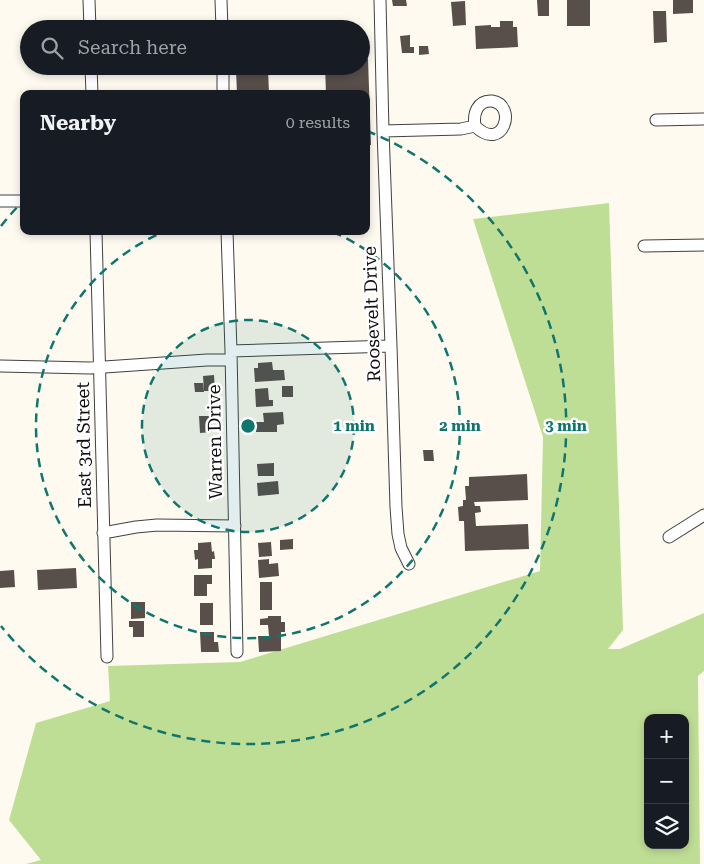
<!DOCTYPE html>
<html lang="en">
<head>
<meta charset="utf-8">
<style>
	body { margin:0; font-family:"Roboto Serif",serif; background:#242831; color:#f1f3f6 }
	.controls { position:absolute; right:15px; bottom:15px; display:grid; overflow:hidden; border-radius:10px; box-shadow:0 2px 8px #0003 }
	.controls button { width:45px; height:45px; display:grid; place-items:center; padding:0; border:0; border-bottom:1px solid #363941; background:#171b24; color:#f1f3f6; font:25px sans-serif }
	.list { margin:0; padding:0; list-style:none }
	h2 { display:flex; justify-content:space-between; align-items:center; height:65px; margin:0; padding:0 20px; font-size:21px }
	h2 small { font-size:16px; font-weight:400; color:#9ea1a6 }
	.icon { flex:none; width:28px; height:28px; fill:none; stroke:currentColor; stroke-width:2; stroke-linecap:round; stroke-linejoin:round }
	.map { position:relative; flex:none; width:704px; height:864px; overflow:hidden }
	.search { position:absolute; background:#171b24; box-shadow:0 2px 8px #0003; left:20px; top:20px; width:350px; height:55px; display:flex; align-items:center; gap:12px; box-sizing:border-box; padding:0 18px; border-radius:28px; color:#9ea1a6; font-size:19px }
	.panel { position:absolute; background:#171b24; box-shadow:0 2px 8px #0003; left:20px; top:90px; width:350px; height:145px; border-radius:10px }
	.map>svg:first-child { display:block }
	.forest { fill:#bfde95; fill-rule:evenodd }
	.building { fill:#584e4a }
	.lines { fill:none; stroke-linecap:round; stroke-linejoin:round }
	.minor-casing { stroke:#414141; stroke-width:13 }
	.minor { stroke:#fff; stroke-width:11 }
	.ring { fill:none; stroke:#0f766e; stroke-width:2.5; stroke-dasharray:9 6 }
	.labels { text-anchor:middle; stroke-width:5; stroke-linejoin:round; paint-order:stroke }
	.street-label { font-size:18px; fill:#0e0e0e; stroke:#fff }
	.centre { fill:#0f766e; stroke:#fff; stroke-width:2.5 }
	.ring-label { font-size:15px; text-anchor:middle; font-weight:bold; fill:#0f766e; stroke:#fff; stroke-width:5; stroke-linejoin:round; paint-order:stroke }
</style>
</head>
<body>
<div class="map">
<svg width="704" height="864" viewBox="0 0 704 864">
	<rect width="100%" height="100%" fill="#fffaf0"/>
	<!-- forest -->
	<path class="forest" d="M609,203L623,630L608,649H620L704,613V671L698,676L700,864H26L41,860L9,820L36,723L110,701L108,666L240,662L540,571L543,437L473,219ZM648,718H685V845H648Z"/>
	<!-- building -->
	<path class="building" d="M392,0H406L407,6H393Z
		M537,0H549V16H538Z
		M567,0H590V26H567Z
		M673,0H693V13L673,14Z
		M465,1L466,25L453,26L451,2Z
		M653,11H666L667,42L654,43Z
		M500,21H513V27H517L518,47L476,49L475,26L491,25V27H500Z
		M410,35V47H414V53H402L400,36Z
		M419,46H428L429,54L419,55Z
		M361,59H368L371,145H366V94H326L325,66H361Z
		M253,66H261V70L268,69L269,94H237L236,70H243V67Z
		M272,362L273,370H284L285,380L255,382L254,368H258V363Z
		M214,375L215,391H204L203,376Z
		M194,383H203L204,392H195Z
		M282,386H293V397H282Z
		M268,388L269,400H273V406L256,407L255,389Z
		M283,412L284,424L277,425V432H256V422H264L263,413Z
		M199,416H211L212,432L200,433Z
		M423,450H433L434,461H424Z
		M274,463V476H258L257,464Z
		M527,474L528,500L474,502L475,506H480L481,512L475,513L476,526L528,524L529,549L465,551L464,521H459L458,507L463,506V500H466L465,486H469V477Z
		M278,481L279,494L258,496L257,483Z
		M293,539V549L280,550V540Z
		M211,542L212,552L214,551L215,559H212V568L198,569V559L195,560L194,550H198V543Z
		M271,542L272,556L259,557L258,543Z
		M269,559V564L278,563L279,576L259,578L258,560Z
		M76,568L77,588L38,590L37,570Z
		M14,570L15,587L0,588V571Z
		M194,575H212V584H207V596H194Z
		M260,582H272V610H260Z
		M131,602H145V618L131,619Z
		M200,603H213V625H200Z
		M268,616H281V622H285V632H281V651L259,652L258,636H269L268,625H260V619L268,618Z
		M129,621H144V637H133V627H129Z
		M200,632H214V642H218L219,652H201Z"/>
	<g class="lines">
		<defs>
			<path id="minor" d="M89,0L90,29
				M221,0L222,29
				M380,0L383,131L391,346L396,507L398,534L401,548L409,564
				M91,66L92,94
				M223,66V94
				M656,120L704,119
				M383,131L461,129L475,126C503,154 518,105 492,101C477,100 473,114 475,126
				M0,201H24
				M96,231L107,657
				M227,231L231,351L237,652
				M644,246L704,245
				M231,351L391,346
				M0,366L90,368L207,360H231
				M103,533L136,527L157,525L235,526
				M669,537L704,515"/>
		</defs>
		<!-- minor casing -->
		<use href="#minor" class="minor-casing"/>
		<!-- minor -->
		<use href="#minor" class="minor"/>
	</g>
	<!-- distance rings -->
	<circle cx="248" cy="426" r="106" fill="#0f766e" fill-opacity=".12"/>
	<g class="ring">
		<circle cx="248" cy="426" r="106"/>
		<path d="M333 232A212 212 0 1 1 163 232"/>
		<path d="M1 226A318 318 0 0 1 23 201M367 131A318 318 0 1 1 1 626"/>
	</g>
	<g class="labels">
		<!-- street labels -->
		<g class="street-label">
			<text transform="translate(372 314) rotate(-92)" y="6">Roosevelt Drive</text>
			<text transform="translate(215 442) rotate(-91)" y="6">Warren Drive</text>
			<text transform="translate(84 445) rotate(-91)" y="6">East 3rd Street</text>
		</g>
	</g>
	<circle cx="248" cy="426" r="8" class="centre"/>
	<g class="ring-label">
		<text x="354" y="431">1 min</text>
		<text x="460" y="431">2 min</text>
		<text x="566" y="431">3 min</text>
	</g>
</svg>
<div class="controls">
<button>+</button>
<button>−</button>
<button><svg class="icon" aria-label="layers" viewBox="0 0 24 24"><path d="M12 4l9 5-9 5-9-5zM3 14l9 5 9-5"/></svg></button>
</div>
<div class="search"><svg class="icon" aria-label="search" viewBox="0 0 24 24"><circle cx="10" cy="10" r="6"/><path d="M15 15l6 6"/></svg>Search here</div>
<section class="panel">
<h2>Nearby<small>0 results</small></h2>
<ul class="list">
</ul>
</section>
</div>
</body>
</html>
